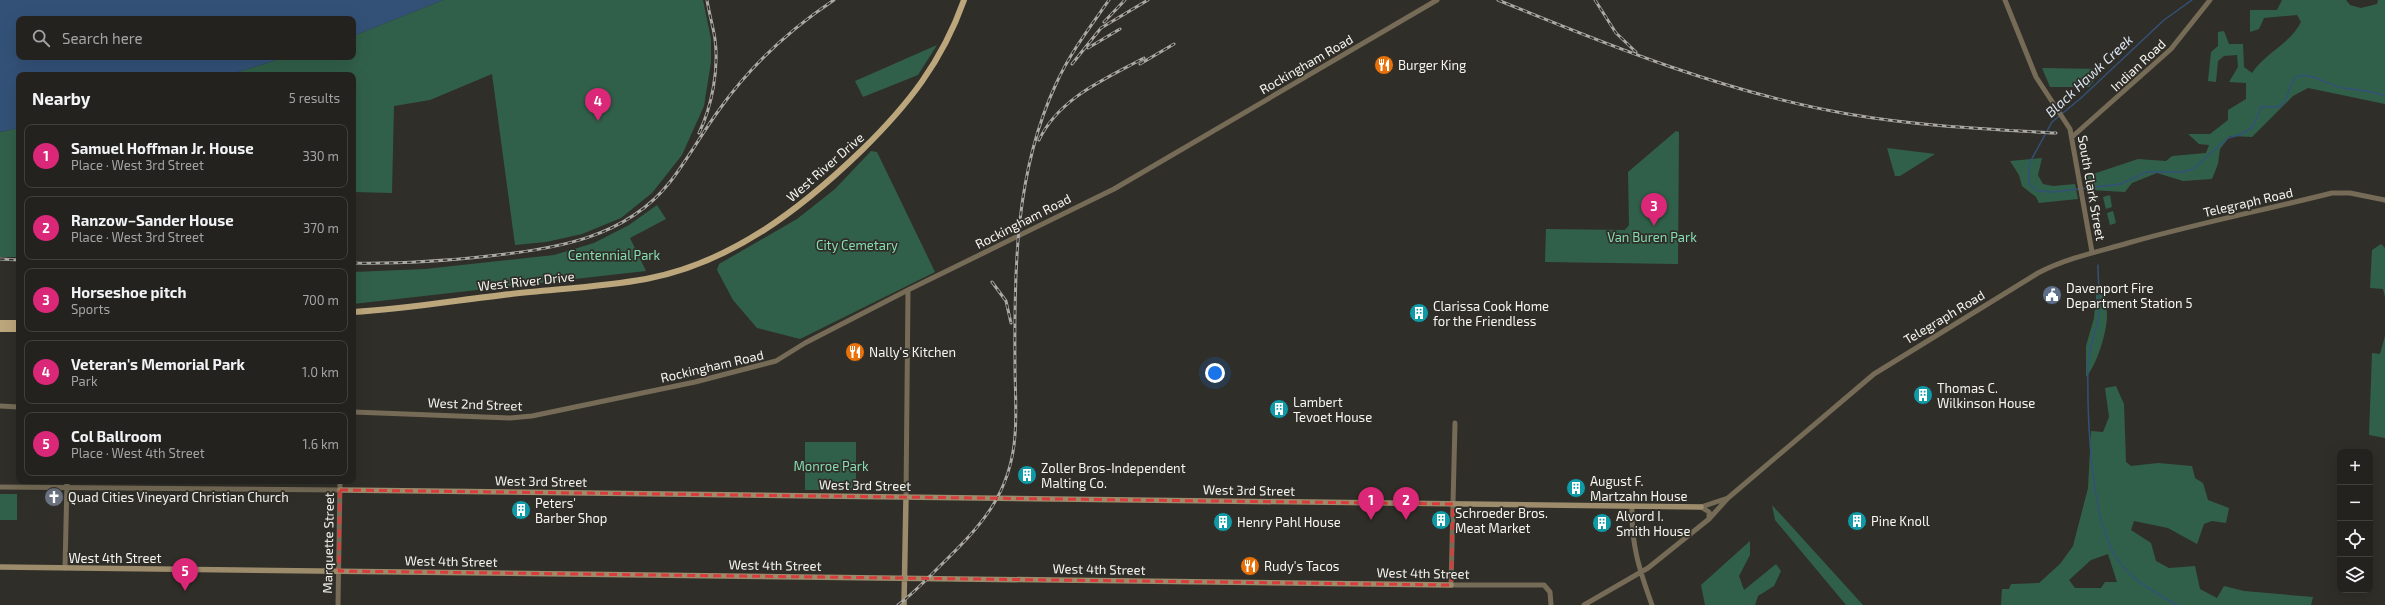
<!DOCTYPE html>
<html lang="en">
<head>
<meta charset="utf-8">
<style>
	body { margin:0; font-family:"Exo 2",sans-serif; background:#2c2a27; color:#f1f3f6 }
	.controls { position:absolute; right:12px; bottom:12px; display:grid; overflow:hidden; border-radius:8px; box-shadow:0 4px 16px #0002 }
	.controls button { width:36px; height:36px; display:grid; place-items:center; padding:0; border:0; border-bottom:1px solid #413f3c; background:#24221e; color:#f1f3f6; font:20px sans-serif }
	.you { position:absolute; left:1215px; top:373px; width:14px; height:14px; margin:-10px; border:3px solid #fff; border-radius:50%; background:#1a73e8; box-shadow:0 0 0 6px #1a73e833 }
	.badge { display:grid; place-items:center; width:26px; height:26px; border-radius:50%; background:#db2777; color:#fff; font-size:13px; font-weight:700 }
	.pin { position:absolute; translate:-50% -33px; filter:drop-shadow(0 1px 2px #0008) }
	.pin::after { content:''; position:absolute; top:21px; width:14px; height:12px; background:inherit; clip-path:polygon(0 0,100% 0,50% 100%) }
	.list { margin:0; padding:0; list-style:none }
	h2 { display:flex; justify-content:space-between; align-items:center; height:52px; margin:0; padding:0 16px; font-size:17px }
	h2 small { font-size:13px; font-weight:400; color:#a3a4a4 }
	.list li { display:grid; grid-template-columns:26px 1fr auto; gap:12px; align-items:center; box-sizing:border-box; height:64px; margin:0 8px 8px; padding:0 8px; border:1px solid #413f3c; border-radius:8px }
	.list b { display:block; font-size:15px; white-space:nowrap }
	.list p { margin:0; font-size:13px; white-space:nowrap; color:#a3a4a4 }
	.list em { font-size:13px; font-style:normal; color:#a3a4a4 }
	.icon { flex:none; width:22px; height:22px; fill:none; stroke:currentColor; stroke-width:2; stroke-linecap:round; stroke-linejoin:round }
	.map { position:relative; flex:none; width:2385px; height:605px; overflow:hidden }
	.search { position:absolute; background:#24221e; box-shadow:0 4px 16px #0002; left:16px; top:16px; width:340px; height:44px; display:flex; align-items:center; gap:10px; box-sizing:border-box; padding:0 14px; border-radius:8px; color:#a3a4a4; font-size:15px }
	.panel { position:absolute; background:#24221e; box-shadow:0 4px 16px #0002; left:16px; top:72px; width:340px; height:412px; border-radius:8px }
	.map>svg:first-child { display:block }
	.green { fill:#31604a; fill-rule:evenodd }
	.water { fill:#335177 }
	.lines { fill:none; stroke-linecap:round; stroke-linejoin:round }
	.stream { stroke:#335177; stroke-width:1.5 }
	.tertiary { stroke:#756b56; stroke-width:5 }
	.secondary { stroke:#9d8c6c; stroke-width:5.5 }
	.primary { stroke:#bca67c; stroke-width:6 }
	.rail-casing { stroke:#aba9a4; stroke-width:3 }
	.rail { stroke:#302e28; stroke-width:1.5; stroke-dasharray:4.5; stroke-linecap:butt }
	.marked { fill:none; stroke:#d93c3c; stroke-width:3; stroke-dasharray:8 5; stroke-linejoin:round }
	.labels { text-anchor:middle; stroke-width:3.5; stroke-linejoin:round; paint-order:stroke }
	.street-label { font-size:13px; fill:#f6f5f1; stroke:#302e28 }
	.poi-label { font-size:13px; fill:#f6f5f1; stroke:#302e28; text-anchor:start }
	.park-label { font-size:13px; fill:#86ddb4; stroke:#302e28 }
	.water-label { font-size:14px; font-style:italic; fill:#dbe5f2; stroke:#302e28 }
</style>
</head>
<body>
<div class="map">
<svg width="2385" height="605" viewBox="0 0 2385 605">
	<rect width="100%" height="100%" fill="#302e28"/>
	<!-- green -->
	<path class="green" d="M443,0H703L711,39V62L704,106L682,155L652,193L621,218L582,234L546,242L515,245L492,74L430,100L394,106L392,193L353,192V75H228L286,57H353V36Z
		M2282,0H2346L2350,5L2361,8L2377,4L2378,0H2385V104L2308,88L2293,96L2252,137L2230,136L2220,149L2218,164L2212,179L2183,181L2157,173L2132,183L2125,192L2090,190L2087,176L2138,159L2166,161L2172,156L2206,153L2209,145L2199,144L2188,134H2210L2228,120V110L2246,99V83L2229,82L2238,67L2237,55L2224,56L2218,61L2216,82L2208,81L2211,52L2218,46V32L2224,31L2229,44H2243L2244,67L2252,73C2265,53 2290,44 2301,22L2297,15L2264,18L2259,29L2250,32V10H2277Z
		M937,45L918,75L863,97L855,81Z
		M2042,68L2103,69L2089,87H2050Z
		M19,128V257H0V132Z
		M1676,131L1679,132L1678,264L1545,262L1546,229L1625,230L1629,225L1628,172Z
		M1887,148L1935,154L1900,176H1895Z
		M871,151L877,152L935,272L800,339L757,328L733,300L717,270L719,264L797,219L835,189Z
		M2042,158L2038,175L2043,184L2053,186L2075,184L2078,199L2039,203L2036,197L2022,186L2019,175L2010,161Z
		M2110,195L2112,207L2106,209L2103,197Z
		M657,205L666,219L630,238L646,271L353,304V272L425,269L554,255L594,243L629,225Z
		M2113,211L2116,223L2110,225L2107,213Z
		M2381,244L2385,248V297L2383,289L2370,288L2372,250Z
		M2103,285C2103,295 2106,303 2107,313C2108,329 2097,365 2086,377V346L2094,318L2097,287Z
		M2385,336V438L2369,435L2372,353L2380,354Z
		M2116,386L2124,404L2126,462L2131,466L2158,463L2192,466L2195,478L2203,483L2208,500L2229,508L2226,523L2212,521L2204,524L2197,544L2168,528L2134,521L2131,530L2151,543L2156,561L2169,568L2195,566L2200,589L2217,598L2224,586L2244,591L2313,597L2311,605H2001L2002,589H2009L2011,584L2039,583L2060,564L2073,546L2088,488L2091,431L2103,432L2109,417L2105,388ZM2108,554L2117,582H2105L2101,588H2075L2069,580L2091,560Z
		M805,442H856V490H805Z
		M0,494H17V520H0Z
		M1772,505L1863,605H1846L1775,520Z
		M1750,541V555L1739,576L1744,590L1776,564L1781,571L1774,586L1758,596L1755,605H1705L1701,585Z"/>
	<!-- water -->
	<path class="water" d="M0,0H443L353,36V19H19V57H286L228,75H19V128L0,132Z"/>
	<g class="lines">
		<!-- stream -->
		<path class="stream" d="M2192,0L2164,20L2081,98L2052,122L2029,164V183L2037,191L2053,192L2121,184L2146,172H2182L2193,169L2228,138L2242,134L2253,127L2261,107C2267,105 2275,109 2280,106C2291,99 2287,82 2298,76C2315,73 2326,85 2343,88C2358,90 2370,90 2385,96
			M2098,265C2098,283 2101,303 2098,320C2095,335 2089,348 2088,364C2087,413 2090,512 2114,554C2128,578 2153,592 2177,605"/>
		<!-- tertiary -->
		<path class="tertiary" d="M2005,0L2036,77L2070,129L2092,252
			M2072,137L2171,49L2210,0
			M0,406L19,407
			M353,412L510,418L532,416L695,382L776,361L805,343L908,290L1114,189L1437,0
			M1455,423L1451,585H1544L1550,592L1551,605
			M0,487L340,490
			M906,497L908,290
			M1632,506C1631,544 1639,569 1652,605
			M1701,507L1728,498
			M1701,507L1709,512V519
			M65,568L67,481
			M338,605L340,481
			M1584,605L1648,568L1709,519L1728,498L1874,374L2038,273C2067,258 2097,252 2128,243C2195,224 2264,210 2332,193H2350L2385,200"/>
		<!-- secondary -->
		<path class="secondary" d="M340,490L1701,507
			M0,567L1451,585
			M904,605L906,497"/>
		<!-- primary -->
		<path class="primary" d="M353,312C405,309 458,300 511,294C555,289 602,287 646,279C731,263 801,209 862,150C908,105 942,62 964,0
			M0,323H19
			M0,329H19"/>
		<defs>
			<path id="rail" d="M1498,0C1612,47 1727,93 1848,114C1917,126 1986,129 2056,133
				M1595,0L1616,33L1636,52
				M1104,22L1125,0
				M1088,48L1120,29
				M1072,64L1101,28L1148,0
				M1140,64L1174,44
				M699,133C712,106 719,69 715,39C713,26 709,13 707,0
				M1039,140C1059,98 1105,79 1144,58
				M0,259L19,260
				M353,263C399,264 443,261 489,256C555,249 626,238 670,182C688,159 702,133 719,110C751,65 789,30 834,0
				M992,282L1006,301L1011,323
				M898,605C914,593 927,579 941,565C981,526 1011,494 1015,435C1017,412 1015,389 1015,366C1014,270 1015,172 1056,84C1070,53 1090,27 1109,0"/>
		</defs>
		<!-- rail casing -->
		<use href="#rail" class="rail-casing"/>
		<!-- rail -->
		<use href="#rail" class="rail"/>
	</g>
	<!-- marked area -->
	<path class="marked" d="M340,490L1453,504L1451,585L339,571Z"/>
	<!-- icons -->
	<defs>
		<symbol id="restaurant-disc" viewBox="-11 -11 22 22"><circle r="9.5" fill="#e8710a" stroke="#302e28"/><path d="M-5-6h1v4h1v-4h1v4h1v-4h1v5L-1.5 .5V6h-2V.5L-5-1ZM5-6V6H3V1.5H1.5Q1.5-4 5-6Z" fill="#fff"/></symbol>
		<symbol id="civic-disc" viewBox="-11 -11 22 22"><circle r="9.5" fill="#5c6f8a" stroke="#302e28"/><path d="M-.6-6.5H3V-4.5H.6V-3L4-1V1h2V6H-6V1h2V-1L-.6-3ZM-1.2 2.5V6h2.4V2.5Z" fill="#fff"/></symbol>
		<symbol id="building-disc" viewBox="-11 -11 22 22"><circle r="9.5" fill="#0f9aa8" stroke="#302e28"/><path d="M-4-6H4V6H1V3H-1V6H-4ZM-2.5-4.3h1.7v1.8h-1.7ZM.8-4.3h1.7v1.8H.8ZM-2.5-1h1.7V.8h-1.7ZM.8-1h1.7V.8H.8Z" fill="#fff"/></symbol>
		<symbol id="church-disc" viewBox="-11 -11 22 22"><circle r="9.5" fill="#6b7280" stroke="#302e28"/><path d="M-1.2-6h2.4v3.5h3.3v2.4h-3.3V6h-2.4V-.1h-3.3v-2.4h3.3Z" fill="#fff"/></symbol>
	</defs>
	<g fill-rule="evenodd">
		<use href="#restaurant-disc" x="1373" y="54" width="22" height="22"/>
		<use href="#civic-disc" x="2041" y="284" width="22" height="22"/>
		<use href="#building-disc" x="1408" y="302" width="22" height="22"/>
		<use href="#restaurant-disc" x="844" y="341" width="22" height="22"/>
		<use href="#building-disc" x="1912" y="384" width="22" height="22"/>
		<use href="#building-disc" x="1268" y="398" width="22" height="22"/>
		<use href="#building-disc" x="1016" y="464" width="22" height="22"/>
		<use href="#building-disc" x="1565" y="477" width="22" height="22"/>
		<use href="#church-disc" x="43" y="486" width="22" height="22"/>
		<use href="#building-disc" x="510" y="499" width="22" height="22"/>
		<use href="#building-disc" x="1430" y="509" width="22" height="22"/>
		<use href="#building-disc" x="1846" y="510" width="22" height="22"/>
		<use href="#building-disc" x="1212" y="511" width="22" height="22"/>
		<use href="#building-disc" x="1591" y="512" width="22" height="22"/>
		<use href="#restaurant-disc" x="1239" y="555" width="22" height="22"/>
	</g>
	<g class="labels">
		<!-- street labels -->
		<g class="street-label">
			<text transform="translate(1306 64) rotate(-30)" y="5">Rockingham Road</text>
			<text transform="translate(2138 65) rotate(-43)" y="5">Indian Road</text>
			<text transform="translate(825 167) rotate(-41)" y="5">West River Drive</text>
			<text transform="translate(2092 188) rotate(80)" y="5">South Clark Street</text>
			<text transform="translate(2248 202) rotate(-13)" y="5">Telegraph Road</text>
			<text transform="translate(1023 221) rotate(-27)" y="5">Rockingham Road</text>
			<text transform="translate(526 281) rotate(-6)" y="5">West River Drive</text>
			<text transform="translate(1944 317) rotate(-31)" y="5">Telegraph Road</text>
			<text transform="translate(712 366) rotate(-13)" y="5">Rockingham Road</text>
			<text transform="translate(475 404) rotate(2)" y="5">West 2nd Street</text>
			<text transform="translate(541 481) rotate(1)" y="5">West 3rd Street</text>
			<text transform="translate(865 485) rotate(1)" y="5">West 3rd Street</text>
			<text transform="translate(1249 490) rotate(1)" y="5">West 3rd Street</text>
			<text transform="translate(328 543) rotate(-89)" y="5">Marquette Street</text>
			<text x="115" y="563">West 4th Street</text>
			<text transform="translate(451 561) rotate(1)" y="5">West 4th Street</text>
			<text transform="translate(775 565) rotate(1)" y="5">West 4th Street</text>
			<text transform="translate(1099 569) rotate(1)" y="5">West 4th Street</text>
			<text transform="translate(1423 573) rotate(1)" y="5">West 4th Street</text>
		</g>
		<!-- poi labels -->
		<g class="poi-label">
			<text x="1398" y="70">Burger King</text>
			<text x="2066" y="293">Davenport Fire<tspan x="2066" dy="15">Department Station 5</tspan></text>
			<text x="1433" y="311">Clarissa Cook Home<tspan x="1433" dy="15">for the Friendless</tspan></text>
			<text x="869" y="357">Nally's Kitchen</text>
			<text x="1937" y="393">Thomas C.<tspan x="1937" dy="15">Wilkinson House</tspan></text>
			<text x="1293" y="407">Lambert<tspan x="1293" dy="15">Tevoet House</tspan></text>
			<text x="1041" y="473">Zoller Bros-Independent<tspan x="1041" dy="15">Malting Co.</tspan></text>
			<text x="1590" y="486">August F.<tspan x="1590" dy="15">Martzahn House</tspan></text>
			<text x="68" y="502">Quad Cities Vineyard Christian Church</text>
			<text x="535" y="508">Peters'<tspan x="535" dy="15">Barber Shop</tspan></text>
			<text x="1455" y="518">Schroeder Bros.<tspan x="1455" dy="15">Meat Market</tspan></text>
			<text x="1616" y="521">Alvord I.<tspan x="1616" dy="15">Smith House</tspan></text>
			<text x="1871" y="526">Pine Knoll</text>
			<text x="1237" y="527">Henry Pahl House</text>
			<text x="1264" y="571">Rudy's Tacos</text>
		</g>
		<!-- park labels -->
		<g class="park-label">
			<text x="1652" y="242">Van Buren Park</text>
			<text x="857" y="250">City Cemetary</text>
			<text x="614" y="260">Centennial Park</text>
			<text x="831" y="471">Monroe Park</text>
		</g>
		<!-- water labels -->
		<g class="water-label">
			<text transform="translate(2089 76) rotate(-43)" y="5">Black Hawk Creek</text>
		</g>
	</g>
</svg>
<div class="controls">
<button>+</button>
<button>−</button>
<button><svg class="icon" aria-label="locate" viewBox="0 0 24 24"><circle cx="12" cy="12" r="6"/><path d="M12 2v4M12 18v4M2 12h4M18 12h4"/></svg></button>
<button><svg class="icon" aria-label="layers" viewBox="0 0 24 24"><path d="M12 4l9 5-9 5-9-5zM3 14l9 5 9-5"/></svg></button>
</div>
<div class="you"></div>
<div class="pin badge" style="left:1371px;top:520px">1</div>
<div class="pin badge" style="left:1406px;top:520px">2</div>
<div class="pin badge" style="left:1654px;top:226px">3</div>
<div class="pin badge" style="left:598px;top:121px">4</div>
<div class="pin badge" style="left:185px;top:591px">5</div>
<div class="search"><svg class="icon" aria-label="search" viewBox="0 0 24 24"><circle cx="10" cy="10" r="6"/><path d="M15 15l6 6"/></svg>Search here</div>
<section class="panel">
<h2>Nearby<small>5 results</small></h2>
<ul class="list">
<li><span class="badge">1</span><div><b>Samuel Hoffman Jr. House</b><p>Place · West 3rd Street</p></div><em>330 m</em></li>
<li><span class="badge">2</span><div><b>Ranzow–Sander House</b><p>Place · West 3rd Street</p></div><em>370 m</em></li>
<li><span class="badge">3</span><div><b>Horseshoe pitch</b><p>Sports</p></div><em>700 m</em></li>
<li><span class="badge">4</span><div><b>Veteran's Memorial Park</b><p>Park</p></div><em>1.0 km</em></li>
<li><span class="badge">5</span><div><b>Col Ballroom</b><p>Place · West 4th Street</p></div><em>1.6 km</em></li>
</ul>
</section>
</div>
</body>
</html>
